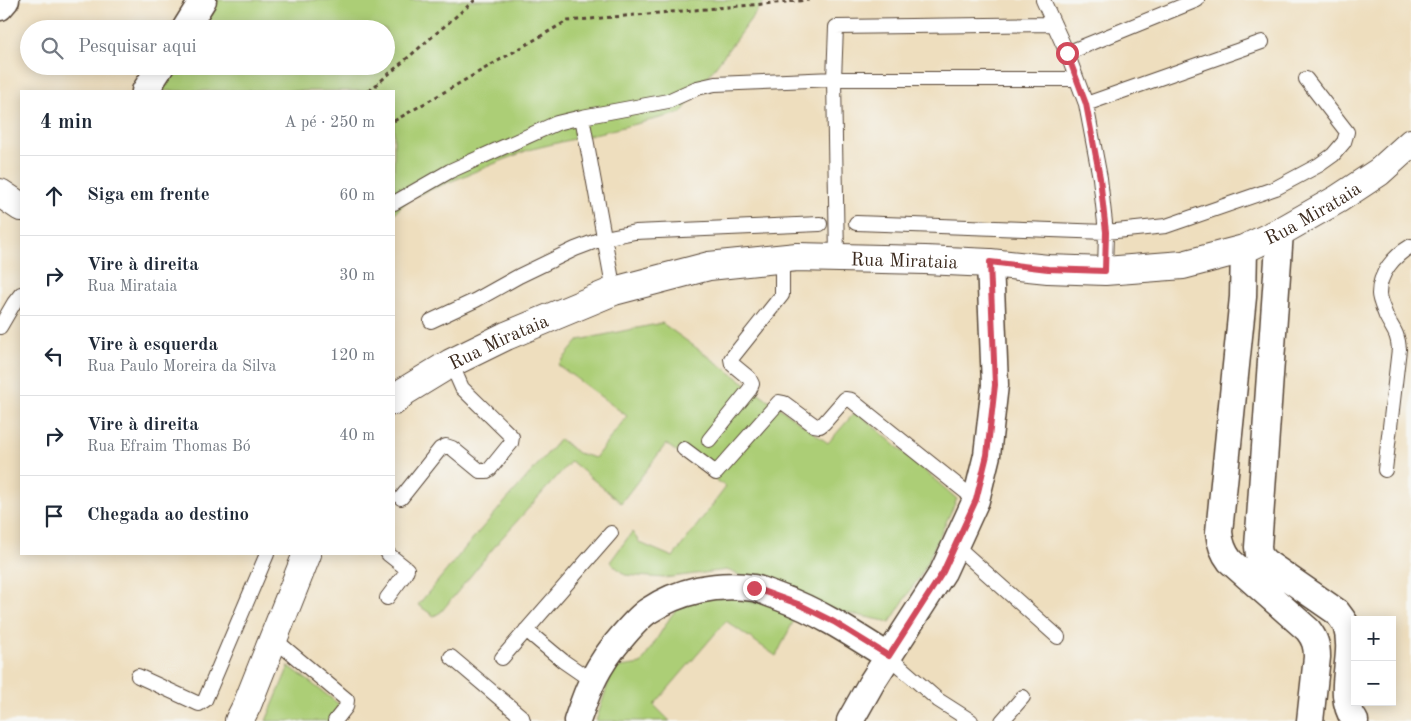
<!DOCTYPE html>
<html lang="pt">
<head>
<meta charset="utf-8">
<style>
	body { margin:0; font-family:"Old Standard TT",serif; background:#f2f2f3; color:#1f2937 }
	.controls { position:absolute; right:15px; bottom:15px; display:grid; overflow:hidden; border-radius:0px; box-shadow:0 2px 12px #0003 }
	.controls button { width:45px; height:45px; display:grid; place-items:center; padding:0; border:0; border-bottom:1px solid #e0e1e3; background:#fff; color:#1f2937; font:25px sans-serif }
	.stop { position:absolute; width:15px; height:15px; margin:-11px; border:4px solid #d1495b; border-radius:50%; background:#fff }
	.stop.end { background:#d1495b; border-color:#fff; box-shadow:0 1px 5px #0008 }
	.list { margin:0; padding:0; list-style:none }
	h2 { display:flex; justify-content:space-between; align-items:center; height:65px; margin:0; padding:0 20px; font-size:21px }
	h2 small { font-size:16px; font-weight:400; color:#747a83 }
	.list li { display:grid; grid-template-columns:32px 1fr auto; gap:15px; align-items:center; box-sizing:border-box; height:80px; padding:0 20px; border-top:1px solid #e0e1e3 }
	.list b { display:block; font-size:19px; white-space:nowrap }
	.list p { margin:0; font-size:16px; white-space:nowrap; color:#747a83 }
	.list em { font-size:16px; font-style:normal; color:#747a83 }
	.icon { flex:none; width:28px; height:28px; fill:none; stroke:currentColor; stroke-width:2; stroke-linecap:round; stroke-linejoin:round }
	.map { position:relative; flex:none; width:1411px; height:721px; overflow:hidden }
	.search { position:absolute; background:#fff; box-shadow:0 2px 12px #0003; left:20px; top:20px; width:375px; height:55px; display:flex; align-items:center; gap:12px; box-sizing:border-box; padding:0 18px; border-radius:28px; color:#747a83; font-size:19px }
	.panel { position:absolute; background:#fff; box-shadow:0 2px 12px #0003; left:20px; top:90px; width:375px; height:465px; border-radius:0px }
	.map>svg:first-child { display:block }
	.green { fill:#acce76; stroke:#747c4a }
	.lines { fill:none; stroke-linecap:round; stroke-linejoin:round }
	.service-casing { stroke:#564536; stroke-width:16 }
	.minor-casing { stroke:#564536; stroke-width:29 }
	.tertiary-casing { stroke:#564536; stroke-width:30 }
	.path { stroke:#564536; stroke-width:3; stroke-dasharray:4 4; stroke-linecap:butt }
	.service { stroke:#fff; stroke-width:14 }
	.minor { stroke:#fff; stroke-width:26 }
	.tertiary { stroke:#fff; stroke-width:28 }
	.route { stroke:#d1495b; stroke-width:6 }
	.labels { text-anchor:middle; stroke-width:4; stroke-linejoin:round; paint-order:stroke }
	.street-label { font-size:19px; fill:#3b2a1e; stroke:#f6f6f2 }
</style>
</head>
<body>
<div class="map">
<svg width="1411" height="721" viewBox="0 0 1411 721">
	<rect width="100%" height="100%" fill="#f6f6f2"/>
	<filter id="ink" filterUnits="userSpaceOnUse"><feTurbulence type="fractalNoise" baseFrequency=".02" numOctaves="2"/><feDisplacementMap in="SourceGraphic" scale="10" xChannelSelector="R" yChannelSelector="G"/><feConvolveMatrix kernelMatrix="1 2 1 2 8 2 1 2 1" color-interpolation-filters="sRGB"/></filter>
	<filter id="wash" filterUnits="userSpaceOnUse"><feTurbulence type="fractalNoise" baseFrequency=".0096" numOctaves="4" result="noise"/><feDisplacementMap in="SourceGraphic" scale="20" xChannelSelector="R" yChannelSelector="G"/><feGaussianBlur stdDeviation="1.12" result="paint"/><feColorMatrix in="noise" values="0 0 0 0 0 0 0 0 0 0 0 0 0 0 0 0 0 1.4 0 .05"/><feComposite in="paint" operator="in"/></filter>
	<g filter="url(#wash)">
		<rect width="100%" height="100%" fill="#eedebe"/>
		<!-- green -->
		<path class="green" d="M210,0H765L681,113L528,150L410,198L394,214V91H153L169,66H386V29H192Z
			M662,323L828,443L856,411L957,499L923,571L890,622L842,612L777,591L727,570L664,578L625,575L610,562L632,532L640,543L673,557L726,487L666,444L621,503L571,461L500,540L441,612L434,616L418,605L475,536L560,439L578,453L595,458L627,416L558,365L579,340Z
			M706,592L799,610L776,656L726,621L654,705L670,721H596L613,668L641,664L671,616L687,598Z
			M289,666L340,705L329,721H266Z"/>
	</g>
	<g filter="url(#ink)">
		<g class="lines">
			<defs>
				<path id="service" d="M1043,0L1067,53L1086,104L1100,178L1106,232L1105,271
					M1067,53L1197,0
					M1086,104L1262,42
					M582,117L614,291
					M394,203L450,171L557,123L582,117L668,101L697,88L715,84L834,79H1076
					M856,223L1106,232L1166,226L1276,188L1319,165L1333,155L1344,142L1347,132L1306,79
					M837,258L834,79L836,27L1054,24
					M431,321L476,300L519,276L575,249L604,238L635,232L820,224
					M0,327L14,303L21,294
					M709,440L750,389L752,384L749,378L732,364L731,359L782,295V259
					M684,449L716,473L779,402L784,403L814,425L820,426L824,423L845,399L851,400L976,500
					M1385,470L1399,349C1398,333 1393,330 1386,316C1384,310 1379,300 1379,294C1379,273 1394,256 1411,246
					M401,498L440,449L446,446L452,448L480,471H487L490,469L511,443L512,437L462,388L451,363
					M955,545L1058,637
					M387,598L405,574L407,569L388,554
					M526,630L563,661L592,681
					M274,639L347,700L346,707L335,721
					M451,657L522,717L523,721
					M889,657L938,700L971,721
					M502,658L611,533
					M138,676L199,704L205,700L267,554
					M1002,721L1023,697"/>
				<path id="minor" d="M0,7L6,0
					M185,29L203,0
					M145,91L161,66
					M1280,232L1258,547L1259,555L1265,562L1337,612C1340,616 1344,621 1346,625C1357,658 1334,691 1355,721
					M1244,249L1243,297L1219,532C1220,544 1223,552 1230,561L1308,630C1315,639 1317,646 1317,657L1310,721
					M577,721C584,701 591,680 603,662C610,650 636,619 648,611C678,591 717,582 754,588C762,590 771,594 779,597C818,611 853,634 889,657
					M850,721L872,682L943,572L976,500L987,455L995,385L990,263"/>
				<g id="tertiary">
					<path d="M0,193L21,207"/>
					<path id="s1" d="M394,401L405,391L451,363L506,336L614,291L709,266L797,257L925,260L990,263L1048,269L1105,271L1183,265L1244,249L1280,232L1338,199L1379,172L1411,143"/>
					<path d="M239,721L247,705L307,554"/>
				</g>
			</defs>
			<!-- service casing -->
			<use href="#service" class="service-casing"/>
			<!-- minor casing -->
			<use href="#minor" class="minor-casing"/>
			<!-- tertiary casing -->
			<use href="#tertiary" class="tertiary-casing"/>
			<!-- path -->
			<path class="path" d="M369,91L475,0
				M394,121L567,21L809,0"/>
			<!-- service -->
			<use href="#service" class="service"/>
			<!-- minor -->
			<use href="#minor" class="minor"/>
			<!-- tertiary -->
			<use href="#tertiary" class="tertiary"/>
		</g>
	</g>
	<g class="lines" filter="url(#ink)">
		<!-- route -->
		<path class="route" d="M754,588L798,604L834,622L889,656L943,572L976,500L987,455L995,385L990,262L1048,269L1105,271L1106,232L1100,178L1086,104L1067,53"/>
	</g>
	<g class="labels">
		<!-- street labels -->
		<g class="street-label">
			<text dy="7" stroke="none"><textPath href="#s1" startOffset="961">Rua Mirataia</textPath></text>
			<text dy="7" stroke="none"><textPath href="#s1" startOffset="541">Rua Mirataia</textPath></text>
			<text dy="7" stroke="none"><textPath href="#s1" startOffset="121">Rua Mirataia</textPath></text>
		</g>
	</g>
</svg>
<div class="controls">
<button>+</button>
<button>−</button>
</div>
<div class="stop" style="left:1067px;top:53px"></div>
<div class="stop end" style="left:754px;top:588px"></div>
<div class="search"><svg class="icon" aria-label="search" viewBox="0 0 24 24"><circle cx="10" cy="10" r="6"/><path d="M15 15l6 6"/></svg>Pesquisar aqui</div>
<section class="panel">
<h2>4 min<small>A pé · 250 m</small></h2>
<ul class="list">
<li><svg class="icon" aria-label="ahead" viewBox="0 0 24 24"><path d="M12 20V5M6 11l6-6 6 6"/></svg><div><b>Siga em frente</b></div><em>60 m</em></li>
<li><svg class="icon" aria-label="right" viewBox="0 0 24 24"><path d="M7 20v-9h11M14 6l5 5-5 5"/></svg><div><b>Vire à direita</b><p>Rua Mirataia</p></div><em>30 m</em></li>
<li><svg class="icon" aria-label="left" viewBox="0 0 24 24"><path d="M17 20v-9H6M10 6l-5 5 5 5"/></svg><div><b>Vire à esquerda</b><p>Rua Paulo Moreira da Silva</p></div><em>120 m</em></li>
<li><svg class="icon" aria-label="right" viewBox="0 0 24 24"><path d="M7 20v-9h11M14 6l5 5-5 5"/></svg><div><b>Vire à direita</b><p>Rua Efraim Thomas Bó</p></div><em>40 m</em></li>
<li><svg class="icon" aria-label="arrive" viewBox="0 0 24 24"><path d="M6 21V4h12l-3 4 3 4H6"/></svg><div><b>Chegada ao destino</b></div></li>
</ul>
</section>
</div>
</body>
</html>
